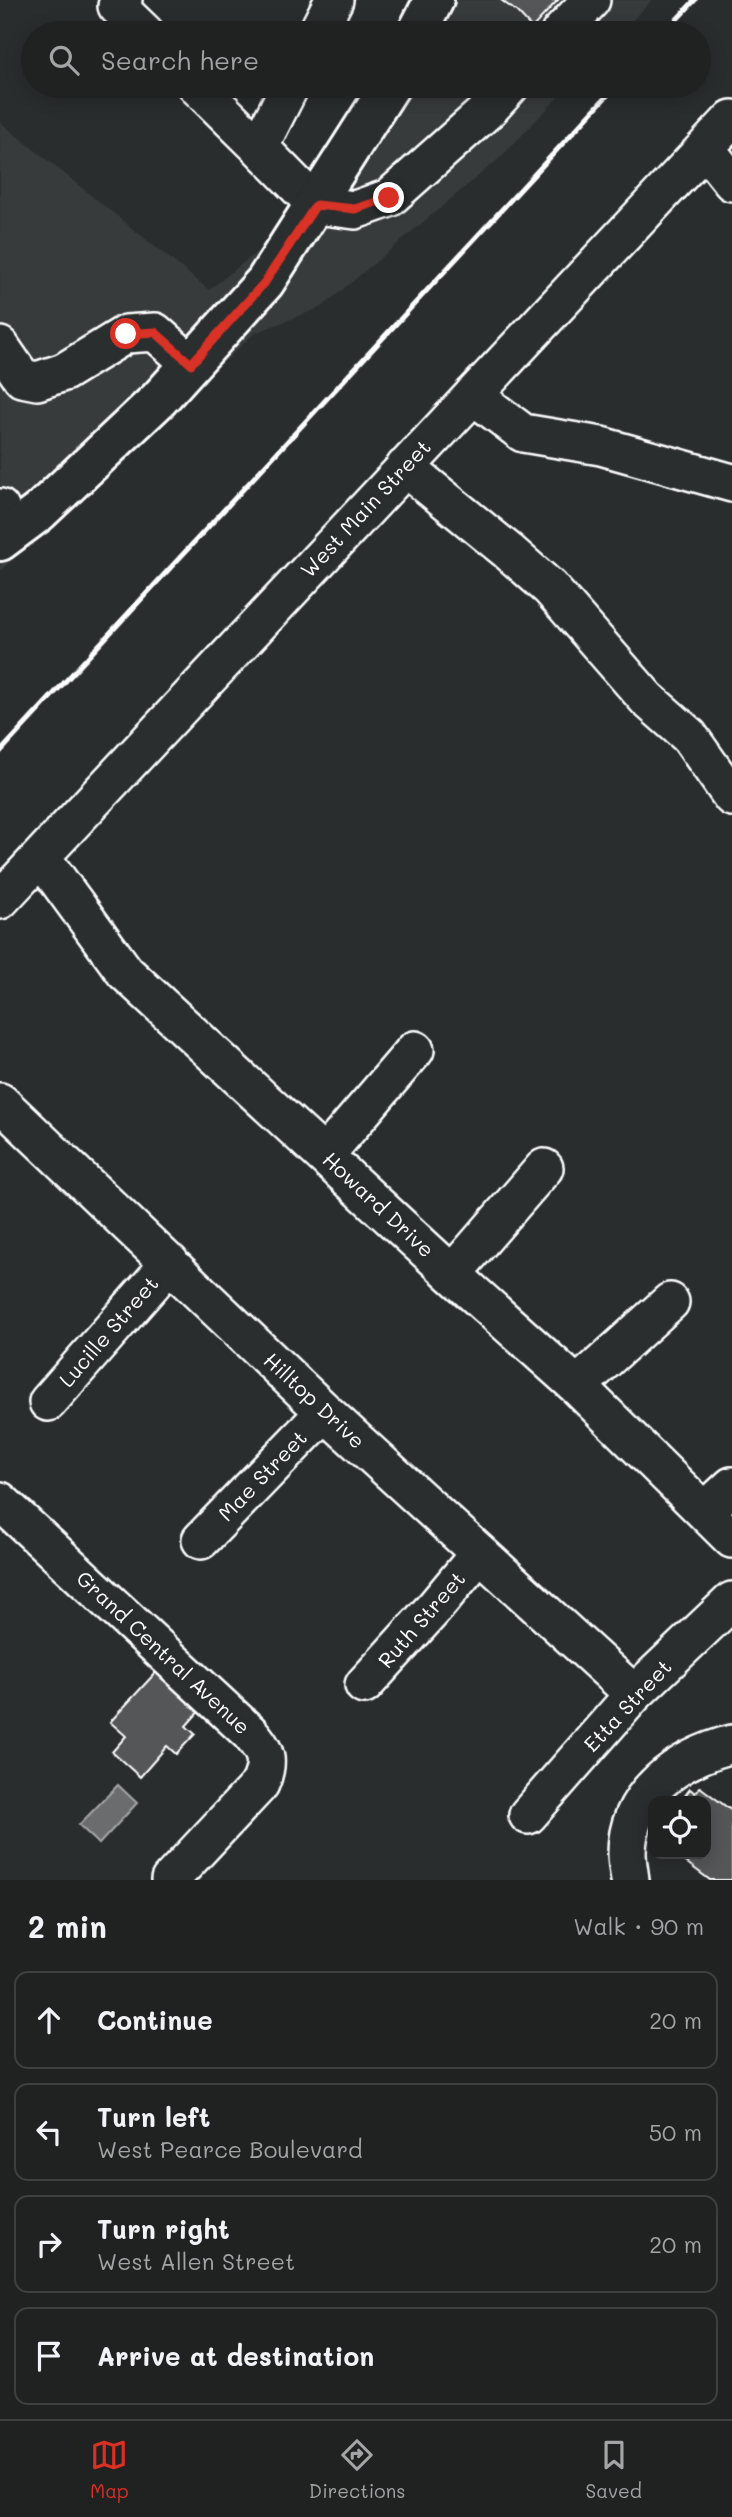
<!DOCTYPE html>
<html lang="en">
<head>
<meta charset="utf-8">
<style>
	body { margin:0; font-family:Mali,sans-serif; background:#2d2f2f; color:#f1f3f6 }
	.controls { position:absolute; right:21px; bottom:21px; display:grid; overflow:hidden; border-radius:14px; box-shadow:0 4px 18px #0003 }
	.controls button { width:63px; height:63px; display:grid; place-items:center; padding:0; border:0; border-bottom:2px solid #3d3f40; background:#202222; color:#f1f3f6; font:35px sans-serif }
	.stop { position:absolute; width:21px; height:21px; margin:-16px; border:5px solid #d93025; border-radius:50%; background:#fff }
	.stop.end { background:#d93025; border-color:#fff; box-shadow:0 2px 7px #0008 }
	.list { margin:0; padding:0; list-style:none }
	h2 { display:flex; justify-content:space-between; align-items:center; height:91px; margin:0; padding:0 28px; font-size:30px }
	h2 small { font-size:23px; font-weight:400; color:#a2a4a5 }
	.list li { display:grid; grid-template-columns:46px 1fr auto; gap:21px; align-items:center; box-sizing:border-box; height:98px; margin:0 14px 14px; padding:0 14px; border:2px solid #3d3f40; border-radius:14px }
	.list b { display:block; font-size:26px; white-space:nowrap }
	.list p { margin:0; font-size:23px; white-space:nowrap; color:#a2a4a5 }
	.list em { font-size:23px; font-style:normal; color:#a2a4a5 }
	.icon { flex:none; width:38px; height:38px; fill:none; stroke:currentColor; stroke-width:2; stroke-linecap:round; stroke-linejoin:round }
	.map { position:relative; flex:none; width:732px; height:1880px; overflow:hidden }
	.search { position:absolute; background:#202222; box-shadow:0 4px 18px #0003; left:21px; right:21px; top:21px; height:77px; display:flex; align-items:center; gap:18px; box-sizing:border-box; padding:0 24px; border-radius:38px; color:#a2a4a5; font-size:26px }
	.sheet { height:539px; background:#202222 }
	nav { display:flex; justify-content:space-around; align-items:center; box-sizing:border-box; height:98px; border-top:2px solid #3d3f40; background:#202222; font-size:19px; color:#a2a4a5 }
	nav a { display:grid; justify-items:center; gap:4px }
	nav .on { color:#d93025 }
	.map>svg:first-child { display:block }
	.built { fill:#373a3b }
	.water { fill:#6a6c6d; stroke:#a6a7a7; stroke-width:2 }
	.building { fill:#555758; stroke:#fff; stroke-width:2 }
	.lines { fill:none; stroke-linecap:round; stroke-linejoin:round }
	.minor-casing { stroke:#fff; stroke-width:42 }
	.major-casing { stroke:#fff; stroke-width:44 }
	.minor { stroke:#2a2d2e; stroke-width:37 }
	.major { stroke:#2a2d2e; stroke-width:38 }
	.rail { stroke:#fff; stroke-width:5 }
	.route { stroke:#d93025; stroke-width:9 }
	.labels { text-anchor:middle; stroke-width:7; stroke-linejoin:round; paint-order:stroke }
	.street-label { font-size:21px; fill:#fff; stroke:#2a2d2e }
</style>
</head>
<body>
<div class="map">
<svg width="732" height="1880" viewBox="0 0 732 1880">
	<rect width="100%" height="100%" fill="#2a2d2e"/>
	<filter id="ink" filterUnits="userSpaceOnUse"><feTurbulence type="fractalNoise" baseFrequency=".0143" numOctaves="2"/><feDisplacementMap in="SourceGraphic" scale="14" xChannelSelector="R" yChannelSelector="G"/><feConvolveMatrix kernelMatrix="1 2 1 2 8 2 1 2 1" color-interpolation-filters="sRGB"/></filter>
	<g filter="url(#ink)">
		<!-- built -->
		<path class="built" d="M434,0H652L620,33H415Z
			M385,86H569L501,157L322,307L255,333L0,571V122L209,290L316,205Z"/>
		<!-- water -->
		<path class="water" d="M118,1785L137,1803L99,1844L79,1825Z"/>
		<!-- building -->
		<path class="building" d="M501,0H558L532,28L517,12Z
			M158,1670L201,1709L186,1726L195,1734L176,1754L167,1746L140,1777L112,1752L126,1736L110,1722Z
			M700,1787L732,1811V1880H710L675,1854H706V1801H681L690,1789L695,1793Z"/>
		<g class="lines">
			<defs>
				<path id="minor" d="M123,0L117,6L145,33
					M317,33L334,0
					M560,33L591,0
					M197,86L259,147
					M290,86L259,147L316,205L355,210L389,198L489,109L510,86
					M705,148L732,182
					M0,346L22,378L37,381L64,372L126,334L155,332L191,364
					M473,395L523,433L601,446L732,483
					M405,467L508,551L550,588L647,699L689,736L732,797
					M0,508L11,533
					M41,857L125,972L452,1274L577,1386L732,1539
					M0,900L732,119
					M0,1102L325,1412L634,1694
					M325,1155L415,1050
					M452,1274L544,1168
					M577,1386L670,1302
					M48,1402L170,1263
					M0,1501L250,1733C266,1752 270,1760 260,1784L170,1880
					M705,1511L732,1486
					M201,1540L325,1412
					M364,1685L434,1608L479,1554
					M528,1815L634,1694L732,1601
					M630,1880C629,1871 627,1862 627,1853C627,1793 679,1758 732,1744"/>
				<path id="major" d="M417,33L434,0
					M0,541L39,512L159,399L265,282L390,86"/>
			</defs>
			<!-- minor casing -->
			<use href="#minor" class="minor-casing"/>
			<!-- major casing -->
			<use href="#major" class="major-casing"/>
			<!-- minor -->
			<use href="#minor" class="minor"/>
			<!-- major -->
			<use href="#major" class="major"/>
			<!-- rail -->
			<path class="rail" d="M664,33L695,0
				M0,752L616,86"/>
		</g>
	</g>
	<g class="lines" filter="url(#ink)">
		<!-- route -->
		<path class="route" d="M126,334L155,332L191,364L265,282L316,205L355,209L389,198"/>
	</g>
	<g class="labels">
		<!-- street labels -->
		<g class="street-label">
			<text transform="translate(366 509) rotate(-47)" y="7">West Main Street</text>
			<text transform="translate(378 1205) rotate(43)" y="7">Howard Drive</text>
			<text transform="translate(109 1332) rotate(-49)" y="7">Lucille Street</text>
			<text transform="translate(314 1401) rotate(43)" y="7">Hilltop Drive</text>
			<text transform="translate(263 1476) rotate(-46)" y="7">Mae Street</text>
			<text transform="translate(422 1620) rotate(-49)" y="7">Ruth Street</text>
			<text transform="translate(163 1653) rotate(43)" y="7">Grand Central Avenue</text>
			<text transform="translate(628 1706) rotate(-47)" y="7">Etta Street</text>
		</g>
	</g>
</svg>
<div class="controls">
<button><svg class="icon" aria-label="locate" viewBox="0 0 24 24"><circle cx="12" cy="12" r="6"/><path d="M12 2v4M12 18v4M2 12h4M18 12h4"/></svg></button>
</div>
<div class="stop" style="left:126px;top:334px"></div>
<div class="stop end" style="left:389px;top:198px"></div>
<div class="search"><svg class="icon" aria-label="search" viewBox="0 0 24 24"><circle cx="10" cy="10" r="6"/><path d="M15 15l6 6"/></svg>Search here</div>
</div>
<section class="sheet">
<h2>2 min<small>Walk · 90 m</small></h2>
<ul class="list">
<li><svg class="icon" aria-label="ahead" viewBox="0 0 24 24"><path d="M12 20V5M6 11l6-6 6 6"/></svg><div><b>Continue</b></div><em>20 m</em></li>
<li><svg class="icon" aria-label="left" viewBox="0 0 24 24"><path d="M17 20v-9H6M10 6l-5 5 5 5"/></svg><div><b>Turn left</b><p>West Pearce Boulevard</p></div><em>50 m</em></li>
<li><svg class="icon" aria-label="right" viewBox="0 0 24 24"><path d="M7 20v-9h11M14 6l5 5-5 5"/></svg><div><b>Turn right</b><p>West Allen Street</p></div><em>20 m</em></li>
<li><svg class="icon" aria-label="arrive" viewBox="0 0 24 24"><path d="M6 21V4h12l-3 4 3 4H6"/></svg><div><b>Arrive at destination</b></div></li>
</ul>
</section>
<nav>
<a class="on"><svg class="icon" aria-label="map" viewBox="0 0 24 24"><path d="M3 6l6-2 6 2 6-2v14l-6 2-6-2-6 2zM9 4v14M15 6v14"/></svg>Map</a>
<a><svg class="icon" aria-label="directions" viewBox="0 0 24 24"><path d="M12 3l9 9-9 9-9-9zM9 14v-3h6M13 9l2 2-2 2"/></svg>Directions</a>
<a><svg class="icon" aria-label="saved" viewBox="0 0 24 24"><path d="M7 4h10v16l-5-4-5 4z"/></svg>Saved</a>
</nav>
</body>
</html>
